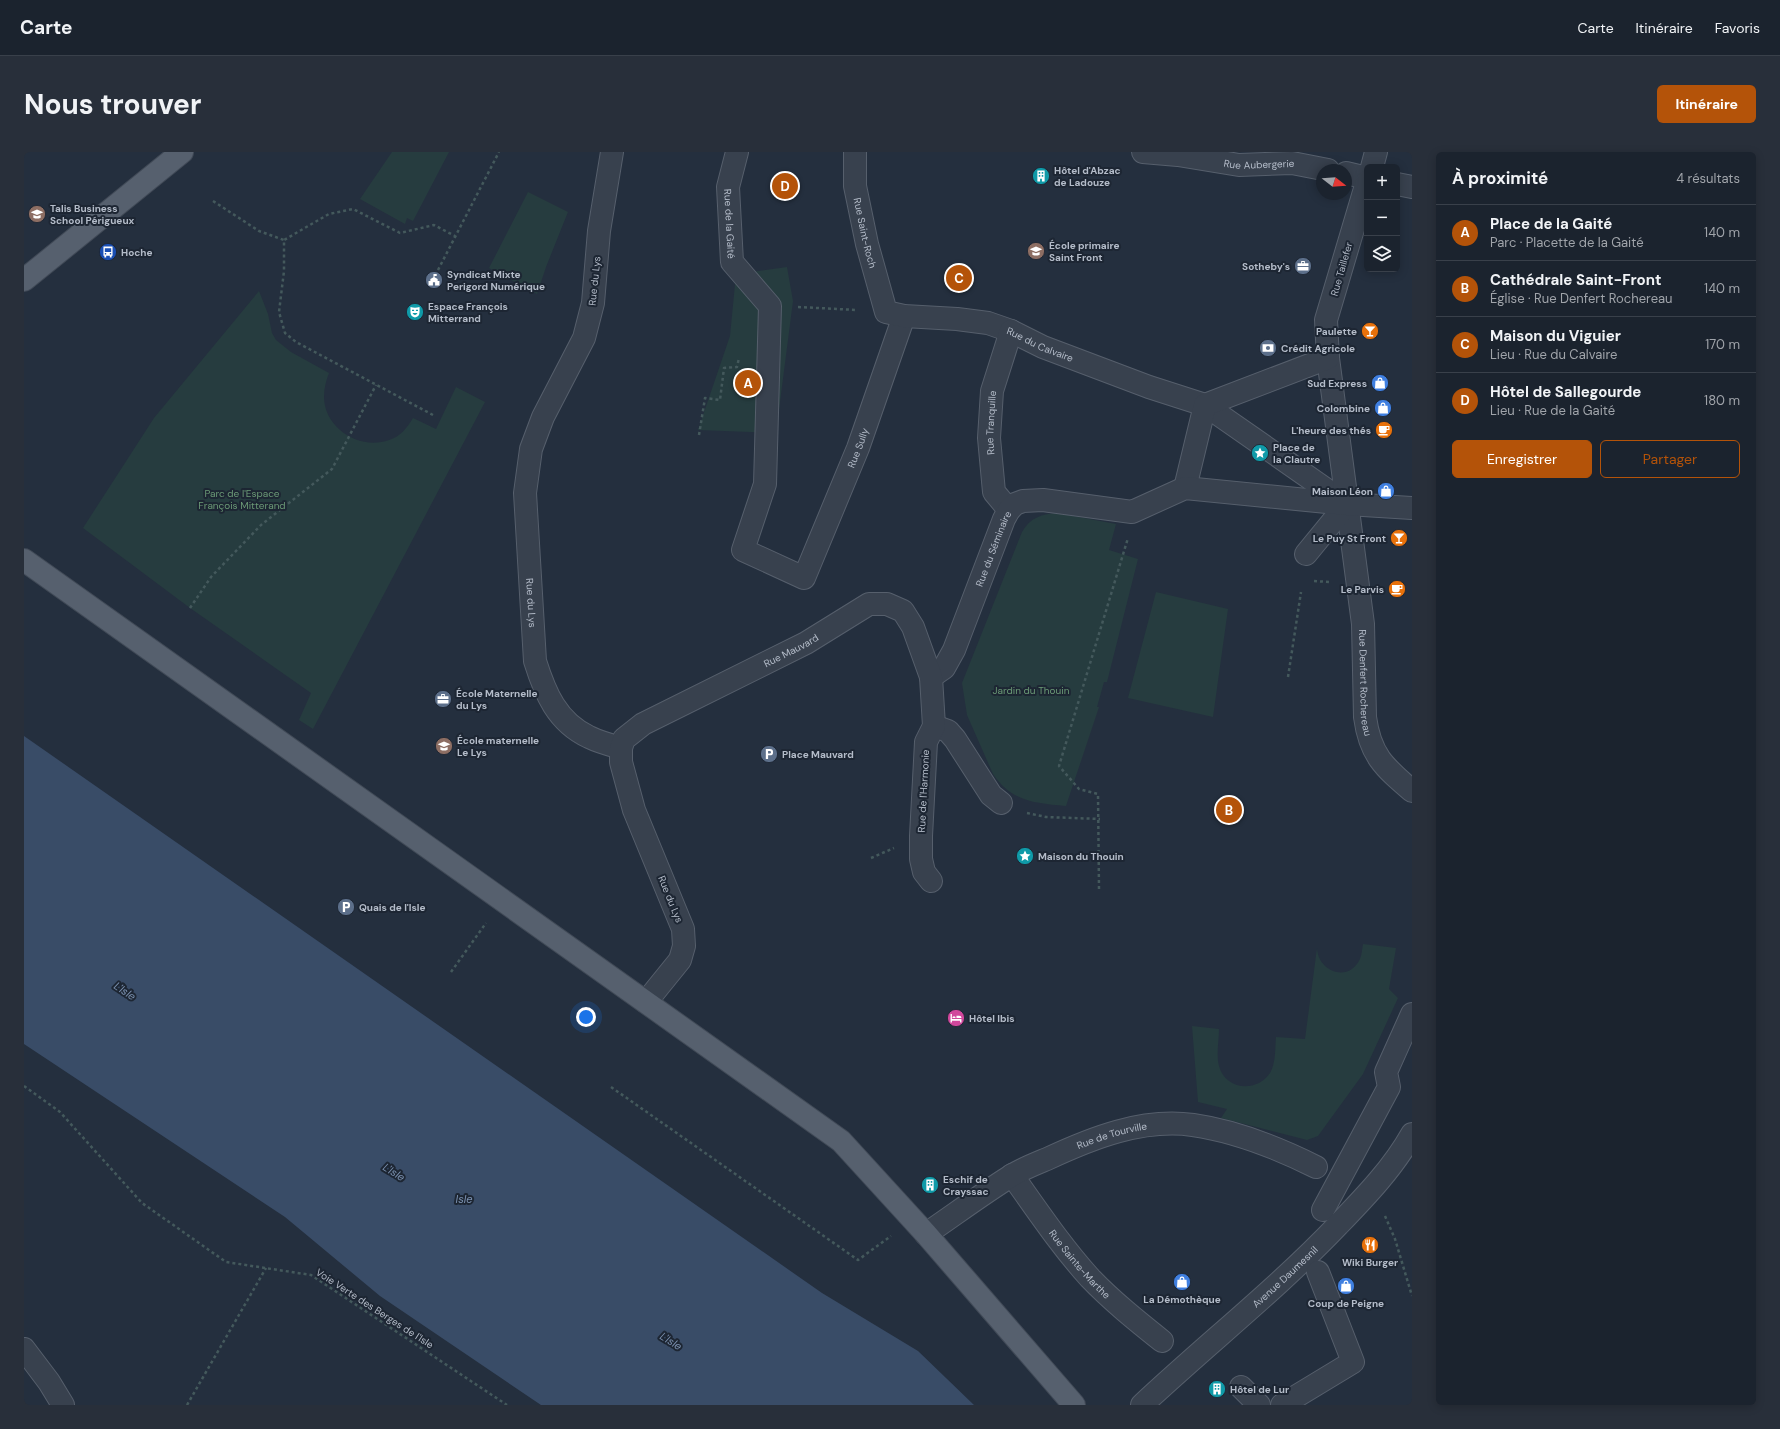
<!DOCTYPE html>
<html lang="fr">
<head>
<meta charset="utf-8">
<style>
	body { margin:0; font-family:"DM Sans",sans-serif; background:#282f3a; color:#f1f3f6 }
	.controls { position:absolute; right:12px; top:12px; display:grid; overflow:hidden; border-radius:6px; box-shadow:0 2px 10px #0003 }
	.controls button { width:36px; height:36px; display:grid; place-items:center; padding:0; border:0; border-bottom:1px solid #39404a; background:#1b232e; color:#f1f3f6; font:20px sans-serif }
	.compass { position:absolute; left:1292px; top:12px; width:36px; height:36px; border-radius:50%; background:#1b232e; box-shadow:0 2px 10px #0003; rotate:107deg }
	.you { position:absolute; left:562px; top:865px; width:14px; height:14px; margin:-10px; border:3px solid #fff; border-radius:50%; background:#1a73e8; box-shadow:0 0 0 6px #1a73e833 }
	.badge { display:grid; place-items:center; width:26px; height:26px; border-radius:50%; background:#b45309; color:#fff; font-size:13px; font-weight:700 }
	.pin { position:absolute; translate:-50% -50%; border:2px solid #fff; box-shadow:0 1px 4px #0006 }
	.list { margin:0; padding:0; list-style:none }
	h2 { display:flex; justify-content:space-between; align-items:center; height:52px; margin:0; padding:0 16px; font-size:17px }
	h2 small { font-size:13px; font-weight:400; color:#a0a4aa }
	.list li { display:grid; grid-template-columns:26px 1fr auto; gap:12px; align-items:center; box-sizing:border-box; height:56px; padding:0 16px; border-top:1px solid #39404a }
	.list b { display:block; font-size:15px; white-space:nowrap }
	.list p { margin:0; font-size:13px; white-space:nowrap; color:#a0a4aa }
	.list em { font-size:13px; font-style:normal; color:#a0a4aa }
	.actions { display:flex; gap:8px; padding:12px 16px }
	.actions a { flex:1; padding:9px 0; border:1px solid #b45309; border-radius:6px; text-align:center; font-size:14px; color:#b45309 }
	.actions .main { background:#b45309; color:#fff }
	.icon { flex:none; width:22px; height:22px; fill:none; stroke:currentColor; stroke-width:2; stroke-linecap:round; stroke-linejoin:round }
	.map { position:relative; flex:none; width:1388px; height:1253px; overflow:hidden; border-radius:6px }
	header { display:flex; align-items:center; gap:24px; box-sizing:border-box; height:56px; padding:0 20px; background:#1b232e; border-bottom:1px solid #39404a }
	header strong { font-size:19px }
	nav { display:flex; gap:22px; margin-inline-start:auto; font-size:14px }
	.intro { display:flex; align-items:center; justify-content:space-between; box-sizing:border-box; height:96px; padding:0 24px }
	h1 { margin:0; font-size:28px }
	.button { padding:10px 18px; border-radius:6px; background:#b45309; color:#fff; font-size:14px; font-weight:700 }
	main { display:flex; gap:24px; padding:0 24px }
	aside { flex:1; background:#1b232e; border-radius:6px; box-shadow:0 2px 10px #0003 }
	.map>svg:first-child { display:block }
	.green { fill:#263c3f }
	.water { fill:#394c67 }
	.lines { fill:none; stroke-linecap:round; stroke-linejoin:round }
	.minor-casing { stroke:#565f6c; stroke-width:24 }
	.major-casing { stroke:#414a57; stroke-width:24 }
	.path { stroke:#44595c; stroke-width:2.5; stroke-dasharray:3 3; stroke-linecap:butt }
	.minor { stroke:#38414e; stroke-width:22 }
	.major { stroke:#56606e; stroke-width:22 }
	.labels { text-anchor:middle; stroke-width:4; stroke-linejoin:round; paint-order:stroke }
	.street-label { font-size:10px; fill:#b4bcc9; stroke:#1d2633 }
	.poi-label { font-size:10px; font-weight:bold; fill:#b4bcc9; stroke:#1d2633; text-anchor:start }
	.park-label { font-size:10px; fill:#6b9a76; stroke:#1d2633 }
	.water-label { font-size:11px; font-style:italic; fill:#7c92b1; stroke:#1d2633 }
</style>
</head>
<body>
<header>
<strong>Carte</strong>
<nav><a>Carte</a><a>Itinéraire</a><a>Favoris</a></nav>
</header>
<div class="intro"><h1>Nous trouver</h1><a class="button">Itinéraire</a></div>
<main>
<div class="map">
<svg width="1388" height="1253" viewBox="0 0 1388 1253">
	<rect width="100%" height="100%" fill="#242f3e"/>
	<!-- green -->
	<path class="green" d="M368,0H425L389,69L383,66L381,72L336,47Z
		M504,40L544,60L522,115L513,142L465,116Z
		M763,115L769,149L752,281L674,278L706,184L712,122Z
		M235,139L244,162L248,181L252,188L267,200L305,221C302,229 300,236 300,245C300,276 336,299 365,288C376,285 383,276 389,266L412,277L432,235L461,250L289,577L275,568L287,541L166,456L59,376L130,266Z
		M1033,361L1092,372L1085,398L1114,407L1083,530H1080L1073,555H1075L1042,654C1011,651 988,650 969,622L943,563L938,531L998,380C1006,366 1017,362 1033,361Z
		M1132,440L1204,457L1189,565L1104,546Z
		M1339,792L1372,796L1365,837L1374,846L1339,922L1294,984L1283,988L1197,966L1203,957L1174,950L1168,874L1195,877C1195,889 1192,902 1195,914C1201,938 1233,941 1246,921C1252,911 1251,896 1252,885L1281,887L1293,796C1294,820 1325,831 1336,807C1338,802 1338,797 1339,792Z"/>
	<!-- water -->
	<path class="water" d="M0,584L798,1141L894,1199L950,1253H517L356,1144L261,1065L0,892Z"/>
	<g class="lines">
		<defs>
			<g id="minor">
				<path id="s1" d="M588,0L575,79L569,151L560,186L519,265L507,297L501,341L511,509C521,541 533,570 565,585C575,590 586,593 597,596"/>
				<path id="s2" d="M713,0L704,35L708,110L746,154L741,332L719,398L780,426L834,296L880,164"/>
				<path id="s3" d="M831,0V34L843,92L862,160L880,164L933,167L964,171L987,179L1019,195L1125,235L1181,253L1323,352"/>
				<path id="s4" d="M1119,0L1154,3L1215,13L1268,11L1304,18"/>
				<path d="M1348,15L1352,0"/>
				<path d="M1322,21L1343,26"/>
				<path id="s5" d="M1343,30L1302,168L1304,206L1339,472L1341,565C1346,603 1360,615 1388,639"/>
				<path d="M1373,32L1388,35"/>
				<path d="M1161,336L1181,253L1304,206"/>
				<path id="s6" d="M985,358L970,340L965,286L968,239L987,179"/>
				<path d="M1282,402L1323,352"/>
				<path id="s7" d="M907,525L920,516L930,498L980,367L985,358L991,352L999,349L1019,348L1108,360L1161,336L1323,352L1388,356"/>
				<path d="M910,574L924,579L931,587L967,643L977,651"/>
				<path id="s8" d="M622,850L656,808L660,794L659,777L610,658L597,610V596L600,587L619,572L782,491L845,452H863L879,459L889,475L907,525L910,574L902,590L897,684V707L900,720L907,729"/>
				<path id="s9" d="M988,1023C1013,1058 1037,1094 1066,1126C1088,1149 1113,1169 1138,1189"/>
				<path d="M1299,1058L1365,935L1362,920L1388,862"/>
				<path id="s10" d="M902,1082C930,1063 958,1042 987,1024C998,1017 1011,1012 1023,1007C1068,986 1118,966 1169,973C1211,979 1254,996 1292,1015"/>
				<path d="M0,1197L25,1230L39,1253"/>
				<path d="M1217,1235L1235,1253"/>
				<path id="s11" d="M1118,1253C1183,1192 1253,1137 1314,1073C1341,1045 1369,1016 1388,982"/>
				<path d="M1258,1253L1329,1210L1294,1120"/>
			</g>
			<path id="major" d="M0,128L158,0
				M0,408L817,989L902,1082L1050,1253"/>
		</defs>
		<!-- minor casing -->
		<use href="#minor" class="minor-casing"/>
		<!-- major casing -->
		<use href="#major" class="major-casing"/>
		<!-- path -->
		<path class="path" d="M189,49L235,79L260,88
			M414,118L475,0
			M774,155L833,158
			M409,263L272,190L261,181L255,160L260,119V88L305,62L329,57L376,81L410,73L431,84
			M675,283L681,246L696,248L700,216L713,215L715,206
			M1290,429L1305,430
			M166,456L187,425L237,373L308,317L352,233
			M1264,525L1277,440
			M1003,661L1022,665L1076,667
			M847,706L870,696
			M1075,737L1074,642L1055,637L1035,614L1104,386
			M427,820L462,771
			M0,934L36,960L118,1051L202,1110L287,1123L483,1253
			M587,935L834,1108L867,1084
			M1361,1064L1371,1087L1388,1144
			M163,1253L242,1116"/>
		<!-- minor -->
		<use href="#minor" class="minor"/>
		<!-- major -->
		<use href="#major" class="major"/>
	</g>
	<!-- icons -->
	<defs>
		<symbol id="building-disc" viewBox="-11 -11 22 22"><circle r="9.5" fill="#0f9aa8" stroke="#1d2633"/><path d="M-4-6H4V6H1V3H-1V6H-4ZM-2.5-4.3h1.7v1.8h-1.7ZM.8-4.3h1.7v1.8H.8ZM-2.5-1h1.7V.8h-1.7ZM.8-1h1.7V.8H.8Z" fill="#fff"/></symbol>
		<symbol id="university-disc" viewBox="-11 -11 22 22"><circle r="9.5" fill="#8d6e63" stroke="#1d2633"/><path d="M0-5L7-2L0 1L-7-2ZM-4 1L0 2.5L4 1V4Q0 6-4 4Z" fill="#fff"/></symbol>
		<symbol id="school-disc" viewBox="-11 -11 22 22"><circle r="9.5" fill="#8d6e63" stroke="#1d2633"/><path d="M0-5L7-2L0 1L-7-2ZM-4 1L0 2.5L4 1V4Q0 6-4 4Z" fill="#fff"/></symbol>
		<symbol id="bus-disc" viewBox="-11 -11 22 22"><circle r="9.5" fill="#1a4fb4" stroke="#1d2633"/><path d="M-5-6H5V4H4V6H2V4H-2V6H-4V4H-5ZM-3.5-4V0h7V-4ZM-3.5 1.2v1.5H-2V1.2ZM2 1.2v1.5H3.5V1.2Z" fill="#fff"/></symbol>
		<symbol id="office-disc" viewBox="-11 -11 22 22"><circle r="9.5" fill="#5c6f8a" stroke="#1d2633"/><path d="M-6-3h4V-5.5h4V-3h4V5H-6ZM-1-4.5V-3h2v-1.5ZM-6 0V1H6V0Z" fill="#fff"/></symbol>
		<symbol id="civic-disc" viewBox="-11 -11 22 22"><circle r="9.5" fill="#5c6f8a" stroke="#1d2633"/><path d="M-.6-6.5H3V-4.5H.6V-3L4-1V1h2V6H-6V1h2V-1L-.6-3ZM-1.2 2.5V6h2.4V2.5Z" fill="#fff"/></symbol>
		<symbol id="theatre-disc" viewBox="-11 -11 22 22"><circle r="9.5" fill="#0f9aa8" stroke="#1d2633"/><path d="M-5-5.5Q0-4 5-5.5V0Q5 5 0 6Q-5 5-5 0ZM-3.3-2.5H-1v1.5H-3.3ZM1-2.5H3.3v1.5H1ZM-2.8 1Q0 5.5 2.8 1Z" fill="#fff"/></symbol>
		<symbol id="bar-disc" viewBox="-11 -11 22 22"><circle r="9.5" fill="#e8710a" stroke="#1d2633"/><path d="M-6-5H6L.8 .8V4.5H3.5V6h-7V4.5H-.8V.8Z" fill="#fff"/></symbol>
		<symbol id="bank-disc" viewBox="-11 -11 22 22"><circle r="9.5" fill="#5c6f8a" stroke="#1d2633"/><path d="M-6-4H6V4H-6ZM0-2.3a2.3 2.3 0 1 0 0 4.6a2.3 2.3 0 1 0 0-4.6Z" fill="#fff"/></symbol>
		<symbol id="shop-disc" viewBox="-11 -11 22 22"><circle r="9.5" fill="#3f7fe0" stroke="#1d2633"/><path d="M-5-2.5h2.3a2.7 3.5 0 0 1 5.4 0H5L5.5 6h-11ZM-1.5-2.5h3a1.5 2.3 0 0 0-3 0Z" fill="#fff"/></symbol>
		<symbol id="cafe-disc" viewBox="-11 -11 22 22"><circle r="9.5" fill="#e8710a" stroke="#1d2633"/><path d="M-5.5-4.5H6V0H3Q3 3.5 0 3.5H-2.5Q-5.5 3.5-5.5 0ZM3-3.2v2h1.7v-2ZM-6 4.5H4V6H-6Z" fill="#fff"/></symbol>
		<symbol id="sight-disc" viewBox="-11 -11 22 22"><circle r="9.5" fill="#0f9aa8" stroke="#1d2633"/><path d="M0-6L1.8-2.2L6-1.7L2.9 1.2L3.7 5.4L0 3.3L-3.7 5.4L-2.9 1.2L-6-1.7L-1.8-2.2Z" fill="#fff"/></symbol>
		<symbol id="parking-disc" viewBox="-11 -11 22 22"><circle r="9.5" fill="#5c6f8a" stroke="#1d2633"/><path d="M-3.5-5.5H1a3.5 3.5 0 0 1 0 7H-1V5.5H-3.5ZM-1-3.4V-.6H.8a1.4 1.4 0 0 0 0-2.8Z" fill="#fff"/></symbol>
		<symbol id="hotel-disc" viewBox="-11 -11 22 22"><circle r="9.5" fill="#d1479c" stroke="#1d2633"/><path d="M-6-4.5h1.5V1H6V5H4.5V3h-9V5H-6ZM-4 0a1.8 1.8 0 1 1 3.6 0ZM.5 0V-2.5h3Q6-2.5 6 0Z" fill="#fff"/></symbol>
		<symbol id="restaurant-disc" viewBox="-11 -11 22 22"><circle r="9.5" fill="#e8710a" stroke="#1d2633"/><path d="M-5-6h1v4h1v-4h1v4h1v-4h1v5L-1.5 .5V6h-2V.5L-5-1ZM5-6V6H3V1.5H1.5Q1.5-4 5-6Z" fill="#fff"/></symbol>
	</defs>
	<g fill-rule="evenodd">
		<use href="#building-disc" x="1007" y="14" width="20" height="20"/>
		<use href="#university-disc" x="3" y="52" width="20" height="20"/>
		<use href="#school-disc" x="1002" y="89" width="20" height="20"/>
		<use href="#bus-disc" x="74" y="90" width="20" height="20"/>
		<use href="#office-disc" x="1269" y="104" width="20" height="20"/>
		<use href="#civic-disc" x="400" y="118" width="20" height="20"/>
		<use href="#theatre-disc" x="381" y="150" width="20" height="20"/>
		<use href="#bar-disc" x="1336" y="169" width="20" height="20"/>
		<use href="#bank-disc" x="1234" y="186" width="20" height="20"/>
		<use href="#shop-disc" x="1346" y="221" width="20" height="20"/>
		<use href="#shop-disc" x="1349" y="246" width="20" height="20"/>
		<use href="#cafe-disc" x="1350" y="268" width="20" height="20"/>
		<use href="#sight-disc" x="1226" y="291" width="20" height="20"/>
		<use href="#shop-disc" x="1352" y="329" width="20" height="20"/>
		<use href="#bar-disc" x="1365" y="376" width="20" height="20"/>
		<use href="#cafe-disc" x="1363" y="427" width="20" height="20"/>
		<use href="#office-disc" x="409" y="537" width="20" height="20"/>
		<use href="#school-disc" x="410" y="584" width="20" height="20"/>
		<use href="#parking-disc" x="735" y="592" width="20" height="20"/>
		<use href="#sight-disc" x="991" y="694" width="20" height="20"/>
		<use href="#parking-disc" x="312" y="745" width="20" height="20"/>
		<use href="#hotel-disc" x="922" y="856" width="20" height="20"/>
		<use href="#building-disc" x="896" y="1023" width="20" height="20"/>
		<use href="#restaurant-disc" x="1336" y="1083" width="20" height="20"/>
		<use href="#shop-disc" x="1148" y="1120" width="20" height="20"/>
		<use href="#shop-disc" x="1312" y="1124" width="20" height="20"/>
		<use href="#building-disc" x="1183" y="1227" width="20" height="20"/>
	</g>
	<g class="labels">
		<!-- street labels -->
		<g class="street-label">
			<text dy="4" stroke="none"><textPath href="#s4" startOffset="117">Rue Aubergerie</textPath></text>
			<text dy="4" stroke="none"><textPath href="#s2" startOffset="73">Rue de la Gaité</textPath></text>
			<text dy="4" stroke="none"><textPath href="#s3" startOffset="82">Rue Saint-Roch</textPath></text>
			<text transform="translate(1317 117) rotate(-74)" y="4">Rue Taillefer</text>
			<text transform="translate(570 129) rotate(-84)" y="4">Rue du Lys</text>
			<text dy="4" stroke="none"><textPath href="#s3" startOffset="323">Rue du Calvaire</textPath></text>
			<text dy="4" stroke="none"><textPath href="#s6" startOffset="93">Rue Tranquille</textPath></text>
			<text dy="4" stroke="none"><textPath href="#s2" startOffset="625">Rue Sully</textPath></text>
			<text dy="4" stroke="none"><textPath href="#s7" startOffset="145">Rue du Séminaire</textPath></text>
			<text dy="4" stroke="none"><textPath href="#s1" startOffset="466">Rue du Lys</textPath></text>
			<text dy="4" stroke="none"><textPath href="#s8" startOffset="477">Rue Mauvard</textPath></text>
			<text dy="4" stroke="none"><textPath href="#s5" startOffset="509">Rue Denfert Rochereau</textPath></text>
			<text transform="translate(899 639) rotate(-87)" y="4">Rue de l'Harmonie</text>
			<text transform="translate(647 747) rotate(68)" y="4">Rue du Lys</text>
			<text dy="4" stroke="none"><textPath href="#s10" startOffset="212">Rue de Tourville</textPath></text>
			<text dy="4" stroke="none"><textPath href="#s9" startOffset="112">Rue Sainte-Marthe</textPath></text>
			<text dy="4" stroke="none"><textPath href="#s11" startOffset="192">Avenue Daumesnil</textPath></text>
			<text transform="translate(351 1156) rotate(33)" y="4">Voie Verte des Berges de l'Isle</text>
		</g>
		<!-- poi labels -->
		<g class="poi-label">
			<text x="1030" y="22">Hôtel d'Abzac<tspan x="1030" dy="12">de Ladouze</tspan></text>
			<text x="26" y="60">Talis Business<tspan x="26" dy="12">School Périgueux</tspan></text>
			<text x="1025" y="97">École primaire<tspan x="1025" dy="12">Saint Front</tspan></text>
			<text x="97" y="104">Hoche</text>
			<text x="1266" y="118" text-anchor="end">Sotheby's</text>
			<text x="423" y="126">Syndicat Mixte<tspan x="423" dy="12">Perigord Numérique</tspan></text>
			<text x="404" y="158">Espace François<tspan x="404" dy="12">Mitterrand</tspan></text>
			<text x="1333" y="183" text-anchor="end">Paulette</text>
			<text x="1257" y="200">Crédit Agricole</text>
			<text x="1343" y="235" text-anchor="end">Sud Express</text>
			<text x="1346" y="260" text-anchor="end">Colombine</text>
			<text x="1347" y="282" text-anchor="end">L'heure des thés</text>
			<text x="1249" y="299">Place de<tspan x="1249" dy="12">la Clautre</tspan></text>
			<text x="1349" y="343" text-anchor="end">Maison Léon</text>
			<text x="1362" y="390" text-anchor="end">Le Puy St Front</text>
			<text x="1360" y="441" text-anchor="end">Le Parvis</text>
			<text x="432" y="545">École Maternelle<tspan x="432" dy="12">du Lys</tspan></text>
			<text x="433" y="592">École maternelle<tspan x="433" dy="12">Le Lys</tspan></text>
			<text x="758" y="606">Place Mauvard</text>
			<text x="1014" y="708">Maison du Thouin</text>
			<text x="335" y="759">Quais de l'Isle</text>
			<text x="945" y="870">Hôtel Ibis</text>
			<text x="919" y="1031">Eschif de<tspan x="919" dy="12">Crayssac</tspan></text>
			<text x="1346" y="1114" text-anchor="middle">Wiki Burger</text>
			<text x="1158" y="1151" text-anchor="middle">La Démothèque</text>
			<text x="1322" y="1155" text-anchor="middle">Coup de Peigne</text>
			<text x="1206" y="1241">Hôtel de Lur</text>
		</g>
		<!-- park labels -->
		<g class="park-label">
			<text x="218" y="345">Parc de l'Espace<tspan x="218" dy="12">François Mitterand</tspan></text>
			<text x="1007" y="542">Jardin du Thouin</text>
		</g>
		<!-- water labels -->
		<g class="water-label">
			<text transform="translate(101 839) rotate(34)" y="4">L'Isle</text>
			<text transform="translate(370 1020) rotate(32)" y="4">L'Isle</text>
			<text x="440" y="1051">Isle</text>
			<text transform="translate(647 1189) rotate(32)" y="4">L'Isle</text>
		</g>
	</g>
</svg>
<div class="controls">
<button>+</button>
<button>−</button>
<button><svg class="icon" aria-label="layers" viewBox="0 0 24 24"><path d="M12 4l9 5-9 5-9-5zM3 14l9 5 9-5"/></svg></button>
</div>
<svg class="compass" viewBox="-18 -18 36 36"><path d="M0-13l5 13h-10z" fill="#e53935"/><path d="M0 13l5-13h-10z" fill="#a0a4aa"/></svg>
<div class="you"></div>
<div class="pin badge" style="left:724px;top:231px">A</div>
<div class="pin badge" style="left:1205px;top:658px">B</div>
<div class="pin badge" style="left:935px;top:126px">C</div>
<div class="pin badge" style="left:761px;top:34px">D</div>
</div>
<aside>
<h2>À proximité<small>4 résultats</small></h2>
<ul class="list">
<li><span class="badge">A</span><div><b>Place de la Gaité</b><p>Parc · Placette de la Gaité</p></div><em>140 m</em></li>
<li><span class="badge">B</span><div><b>Cathédrale Saint-Front</b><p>Église · Rue Denfert Rochereau</p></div><em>140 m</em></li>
<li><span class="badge">C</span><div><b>Maison du Viguier</b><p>Lieu · Rue du Calvaire</p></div><em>170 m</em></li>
<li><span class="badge">D</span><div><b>Hôtel de Sallegourde</b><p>Lieu · Rue de la Gaité</p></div><em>180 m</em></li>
</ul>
<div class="actions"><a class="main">Enregistrer</a><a>Partager</a></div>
</aside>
</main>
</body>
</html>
